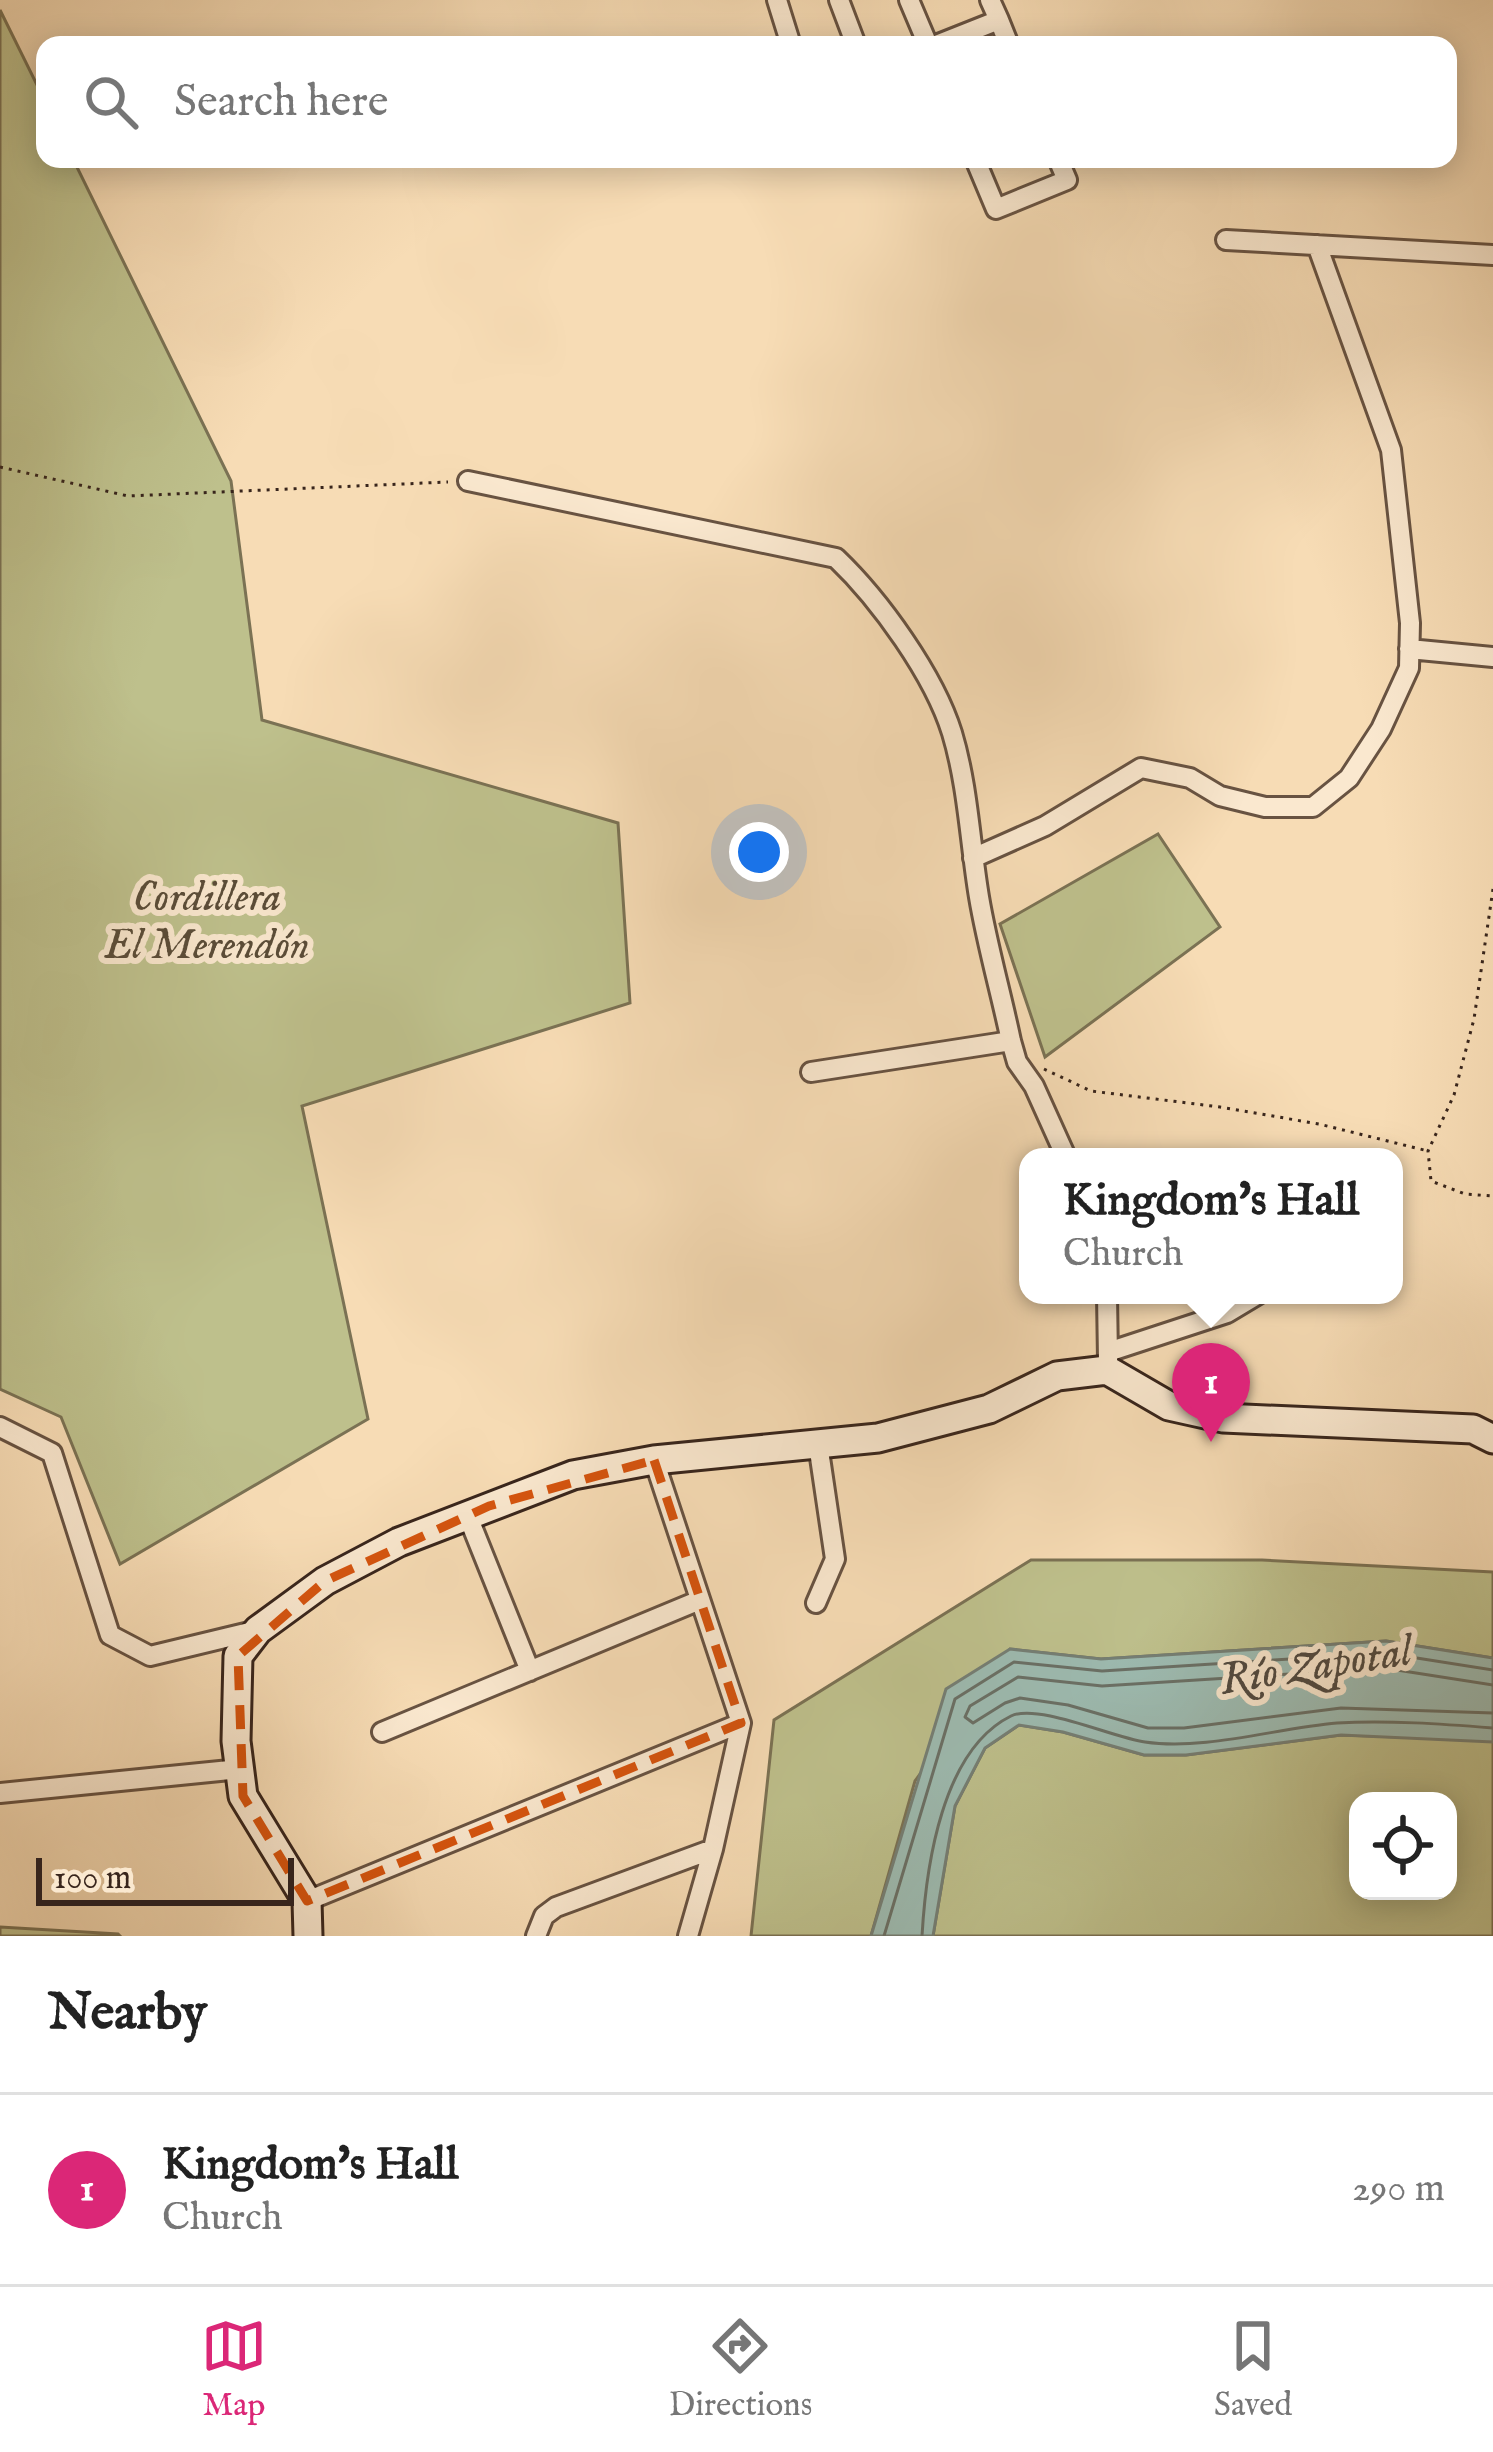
<!DOCTYPE html>
<html lang="en">
<head>
<meta charset="utf-8">
<style>
	body { margin:0; font-family:"IM FELL English",serif; background:#f6f6f6; color:#222 }
	.controls { position:absolute; right:36px; bottom:36px; display:grid; overflow:hidden; border-radius:24px; box-shadow:0 6px 30px #0003 }
	.controls button { width:108px; height:108px; display:grid; place-items:center; padding:0; border:0; border-bottom:3px solid #e0e0e0; background:#fff; color:#222; font:60px sans-serif }
	.scale { position:absolute; left:36px; bottom:30px; width:258px; box-sizing:border-box; padding-left:12px; border:6px solid #38251c; border-top:0; font-size:33px; line-height:42px; white-space:nowrap; color:#38251c; -webkit-text-stroke:9px #fae8cf; paint-order:stroke }
	.you { position:absolute; left:759px; top:852px; width:42px; height:42px; margin:-30px; border:9px solid #fff; border-radius:50%; background:#1a73e8; box-shadow:0 0 0 18px #1a73e833 }
	.badge { display:grid; place-items:center; width:78px; height:78px; border-radius:50%; background:#db2777; color:#fff; font-size:39px; font-weight:700 }
	.pin { position:absolute; translate:-50% -99px; filter:drop-shadow(0 3px 6px #0008) }
	.pin::after { content:''; position:absolute; top:63px; width:42px; height:36px; background:inherit; clip-path:polygon(0 0,100% 0,50% 100%) }
	.popup { position:absolute; left:1019px; top:1148px; width:384px; height:156px; box-sizing:border-box; display:grid; place-content:center; border-radius:24px; background:#fff; filter:drop-shadow(0 3px 9px #0005); font-size:39px; white-space:nowrap; color:#767676 }
	.popup b { font-size:45px; color:#222 }
	.popup::after { content:''; position:absolute; left:50%; top:100%; margin-left:-24px; border:24px solid transparent; border-top-color:#fff }
	.list { margin:0; padding:0; list-style:none }
	h2 { display:flex; justify-content:space-between; align-items:center; height:156px; margin:0; padding:0 48px; font-size:51px }
	h2 small { font-size:39px; font-weight:400; color:#767676 }
	.list li { display:grid; grid-template-columns:78px 1fr auto; gap:36px; align-items:center; box-sizing:border-box; height:192px; padding:0 48px; border-top:3px solid #e0e0e0 }
	.list b { display:block; font-size:45px; white-space:nowrap }
	.list p { margin:0; font-size:39px; white-space:nowrap; color:#767676 }
	.list em { font-size:39px; font-style:normal; color:#767676 }
	.icon { flex:none; width:66px; height:66px; fill:none; stroke:currentColor; stroke-width:2; stroke-linecap:round; stroke-linejoin:round }
	.map { position:relative; flex:none; width:1493px; height:1936px; overflow:hidden }
	.search { position:absolute; background:#fff; box-shadow:0 6px 30px #0003; left:36px; right:36px; top:36px; height:132px; display:flex; align-items:center; gap:30px; box-sizing:border-box; padding:0 42px; border-radius:24px; color:#767676; font-size:45px }
	.sheet { height:348px; background:#fff }
	nav { display:flex; justify-content:space-around; align-items:center; box-sizing:border-box; height:168px; border-top:3px solid #e0e0e0; background:#fff; font-size:33px; color:#767676 }
	nav a { display:grid; justify-items:center; gap:6px }
	nav .on { color:#db2777 }
	.map>svg:first-child { display:block }
	.green { fill:#bec08c; stroke:#7b7254; stroke-width:3; fill-rule:evenodd }
	.water { fill:#9dbbb1; stroke:#757f75; stroke-width:3 }
	.lines { fill:none; stroke-linecap:round; stroke-linejoin:round }
	.shore { stroke:#6a7066; stroke-width:3 }
	.street-casing { stroke:#685342; stroke-width:24 }
	.secondary-casing { stroke:#38251c; stroke-width:33 }
	.path { stroke:#38251c; stroke-width:3; stroke-dasharray:3 6; stroke-linecap:butt }
	.street { stroke:#fae8cf; stroke-width:18 }
	.secondary { stroke:#fae8cf; stroke-width:27 }
	.marked { fill:none; stroke:#d6540e; stroke-width:9; stroke-dasharray:24 15; stroke-linejoin:round }
	.labels { text-anchor:middle; stroke-width:12; stroke-linejoin:round; paint-order:stroke }
	.park-label { font-size:42px; font-style:italic; fill:#5a4c38; stroke:#fae8cf }
	.water-label { font-size:45px; font-style:italic; fill:#514a41; stroke:#fae8cf }
</style>
</head>
<body>
<div class="map">
<svg width="1493" height="1936" viewBox="0 0 1493 1936">
	<rect width="100%" height="100%" fill="#f7dcb5"/>
	<filter id="stains"><feTurbulence type="fractalNoise" baseFrequency=".00167" numOctaves="4"/><feColorMatrix values="0 0 0 0 .2 0 0 0 0 .09 0 0 0 0 .02 0 0 0 .5 -.17"/></filter>
	<radialGradient id="worn" r=".72"><stop offset=".6" stop-color="#630" stop-opacity="0"/><stop offset="1" stop-color="#630" stop-opacity=".3"/></radialGradient>
	<!-- green -->
	<path class="green" d="M0,10L45,101V159H73L231,481L262,720L618,823L630,1003L302,1106L368,1419L120,1564L61,1417L0,1389Z
		M1158,834L1220,927L1045,1057L1000,924Z
		M1031,1560H1262L1493,1572V1658L1386,1641L1101,1659L1010,1649L915,1781L871,1936H751L774,1720Z
		M1019,1725L1063,1732L1144,1755H1186L1341,1735L1490,1740L1493,1742V1936H933L955,1806L985,1748ZM1358,1801H1448V1891H1358Z
		M0,1927L118,1934L120,1936H0Z"/>
	<!-- water -->
	<path class="water" d="M1386,1641L1493,1658V1742L1341,1735L1186,1755H1144L1063,1732L1019,1725L985,1748L955,1806L933,1936H871L946,1689L1010,1649L1101,1659Z"/>
	<g class="lines">
		<!-- shore -->
		<path class="shore" d="M1493,1685L1384,1668L1102,1686L1018,1677L970,1706L965,1717L973,1723L1005,1703L1020,1698L1068,1705L1148,1728H1184L1341,1708L1493,1713
			M884,1936L955,1699L1014,1662L1102,1671L1385,1653L1493,1670
			M922,1936C926,1866 942,1750 1011,1716C1038,1703 1114,1738 1145,1742C1204,1751 1277,1728 1337,1723C1387,1720 1443,1724 1493,1728"/>
		<defs>
			<path id="street" d="M777,0L791,45
				M839,0L856,45
				M909,0L928,45
				M999,20L1009,45
				M936,45L999,20L990,0
				M975,159L996,209L1067,180L1058,159
				M1226,240L1493,255
				M468,481L836,558C880,600 934,675 952,733C968,786 970,843 979,897C987,945 1001,993 1011,1041L1017,1062L1034,1086L1066,1157
				M1409,649L1493,657
				M973,858L1045,826L1141,768L1190,778L1220,796L1265,807H1313L1349,778L1381,729L1409,668L1410,623L1391,450L1317,245
				M811,1072L1011,1041
				M1107,1295L1108,1360
				M1108,1352L1227,1313L1257,1295
				M0,1427L52,1453L110,1635L150,1656L258,1630
				M654,1460L741,1723L713,1849L688,1936
				M467,1514L530,1671
				M816,1603L835,1559L818,1444
				M382,1732L700,1600
				M0,1793L240,1769
				M307,1901L741,1723
				M536,1936L544,1916L556,1907L713,1849"/>
			<path id="secondary" d="M308,1936L307,1901L243,1796L236,1741L238,1656L258,1630L325,1581L399,1542L573,1475L654,1460L878,1438L989,1409L1057,1376L1107,1370L1169,1406L1223,1418L1473,1429L1493,1439"/>
		</defs>
		<!-- street casing -->
		<use href="#street" class="street-casing"/>
		<!-- secondary casing -->
		<use href="#secondary" class="secondary-casing"/>
		<!-- path -->
		<path class="path" d="M0,467L128,496L448,482
			M1493,889L1474,1019L1454,1095L1428,1151L1431,1181L1465,1194L1493,1196
			M1044,1069L1091,1091L1220,1107L1319,1124L1428,1151"/>
		<!-- street -->
		<use href="#street" class="street"/>
		<!-- secondary -->
		<use href="#secondary" class="secondary"/>
	</g>
	<!-- marked area -->
	<path class="marked" d="M654,1460L741,1723L307,1901L243,1796L238,1656L325,1581L489,1506Z"/>
	<g class="labels">
		<!-- park labels -->
		<g class="park-label">
			<text x="207" y="910">Cordillera<tspan x="207" dy="48">El Merendón</tspan></text>
		</g>
		<!-- water labels -->
		<g class="water-label">
			<text transform="translate(1315 1663) rotate(-9)" y="16">Río Zapotal</text>
		</g>
	</g>
	<rect width="100%" height="100%" filter="url(#stains)"/>
	<rect width="100%" height="100%" fill="url(#worn)"/>
</svg>
<div class="controls">
<button><svg class="icon" aria-label="locate" viewBox="0 0 24 24"><circle cx="12" cy="12" r="6"/><path d="M12 2v4M12 18v4M2 12h4M18 12h4"/></svg></button>
</div>
<div class="scale">100 m</div>
<div class="you"></div>
<div class="pin badge" style="left:1211px;top:1442px">1</div>
<div class="popup"><b>Kingdom's Hall</b>Church</div>
<div class="search"><svg class="icon" aria-label="search" viewBox="0 0 24 24"><circle cx="10" cy="10" r="6"/><path d="M15 15l6 6"/></svg>Search here</div>
</div>
<section class="sheet">
<h2>Nearby<small></small></h2>
<ul class="list">
<li><span class="badge">1</span><div><b>Kingdom's Hall</b><p>Church</p></div><em>290 m</em></li>
</ul>
</section>
<nav>
<a class="on"><svg class="icon" aria-label="map" viewBox="0 0 24 24"><path d="M3 6l6-2 6 2 6-2v14l-6 2-6-2-6 2zM9 4v14M15 6v14"/></svg>Map</a>
<a><svg class="icon" aria-label="directions" viewBox="0 0 24 24"><path d="M12 3l9 9-9 9-9-9zM9 14v-3h6M13 9l2 2-2 2"/></svg>Directions</a>
<a><svg class="icon" aria-label="saved" viewBox="0 0 24 24"><path d="M7 4h10v16l-5-4-5 4z"/></svg>Saved</a>
</nav>
</body>
</html>
